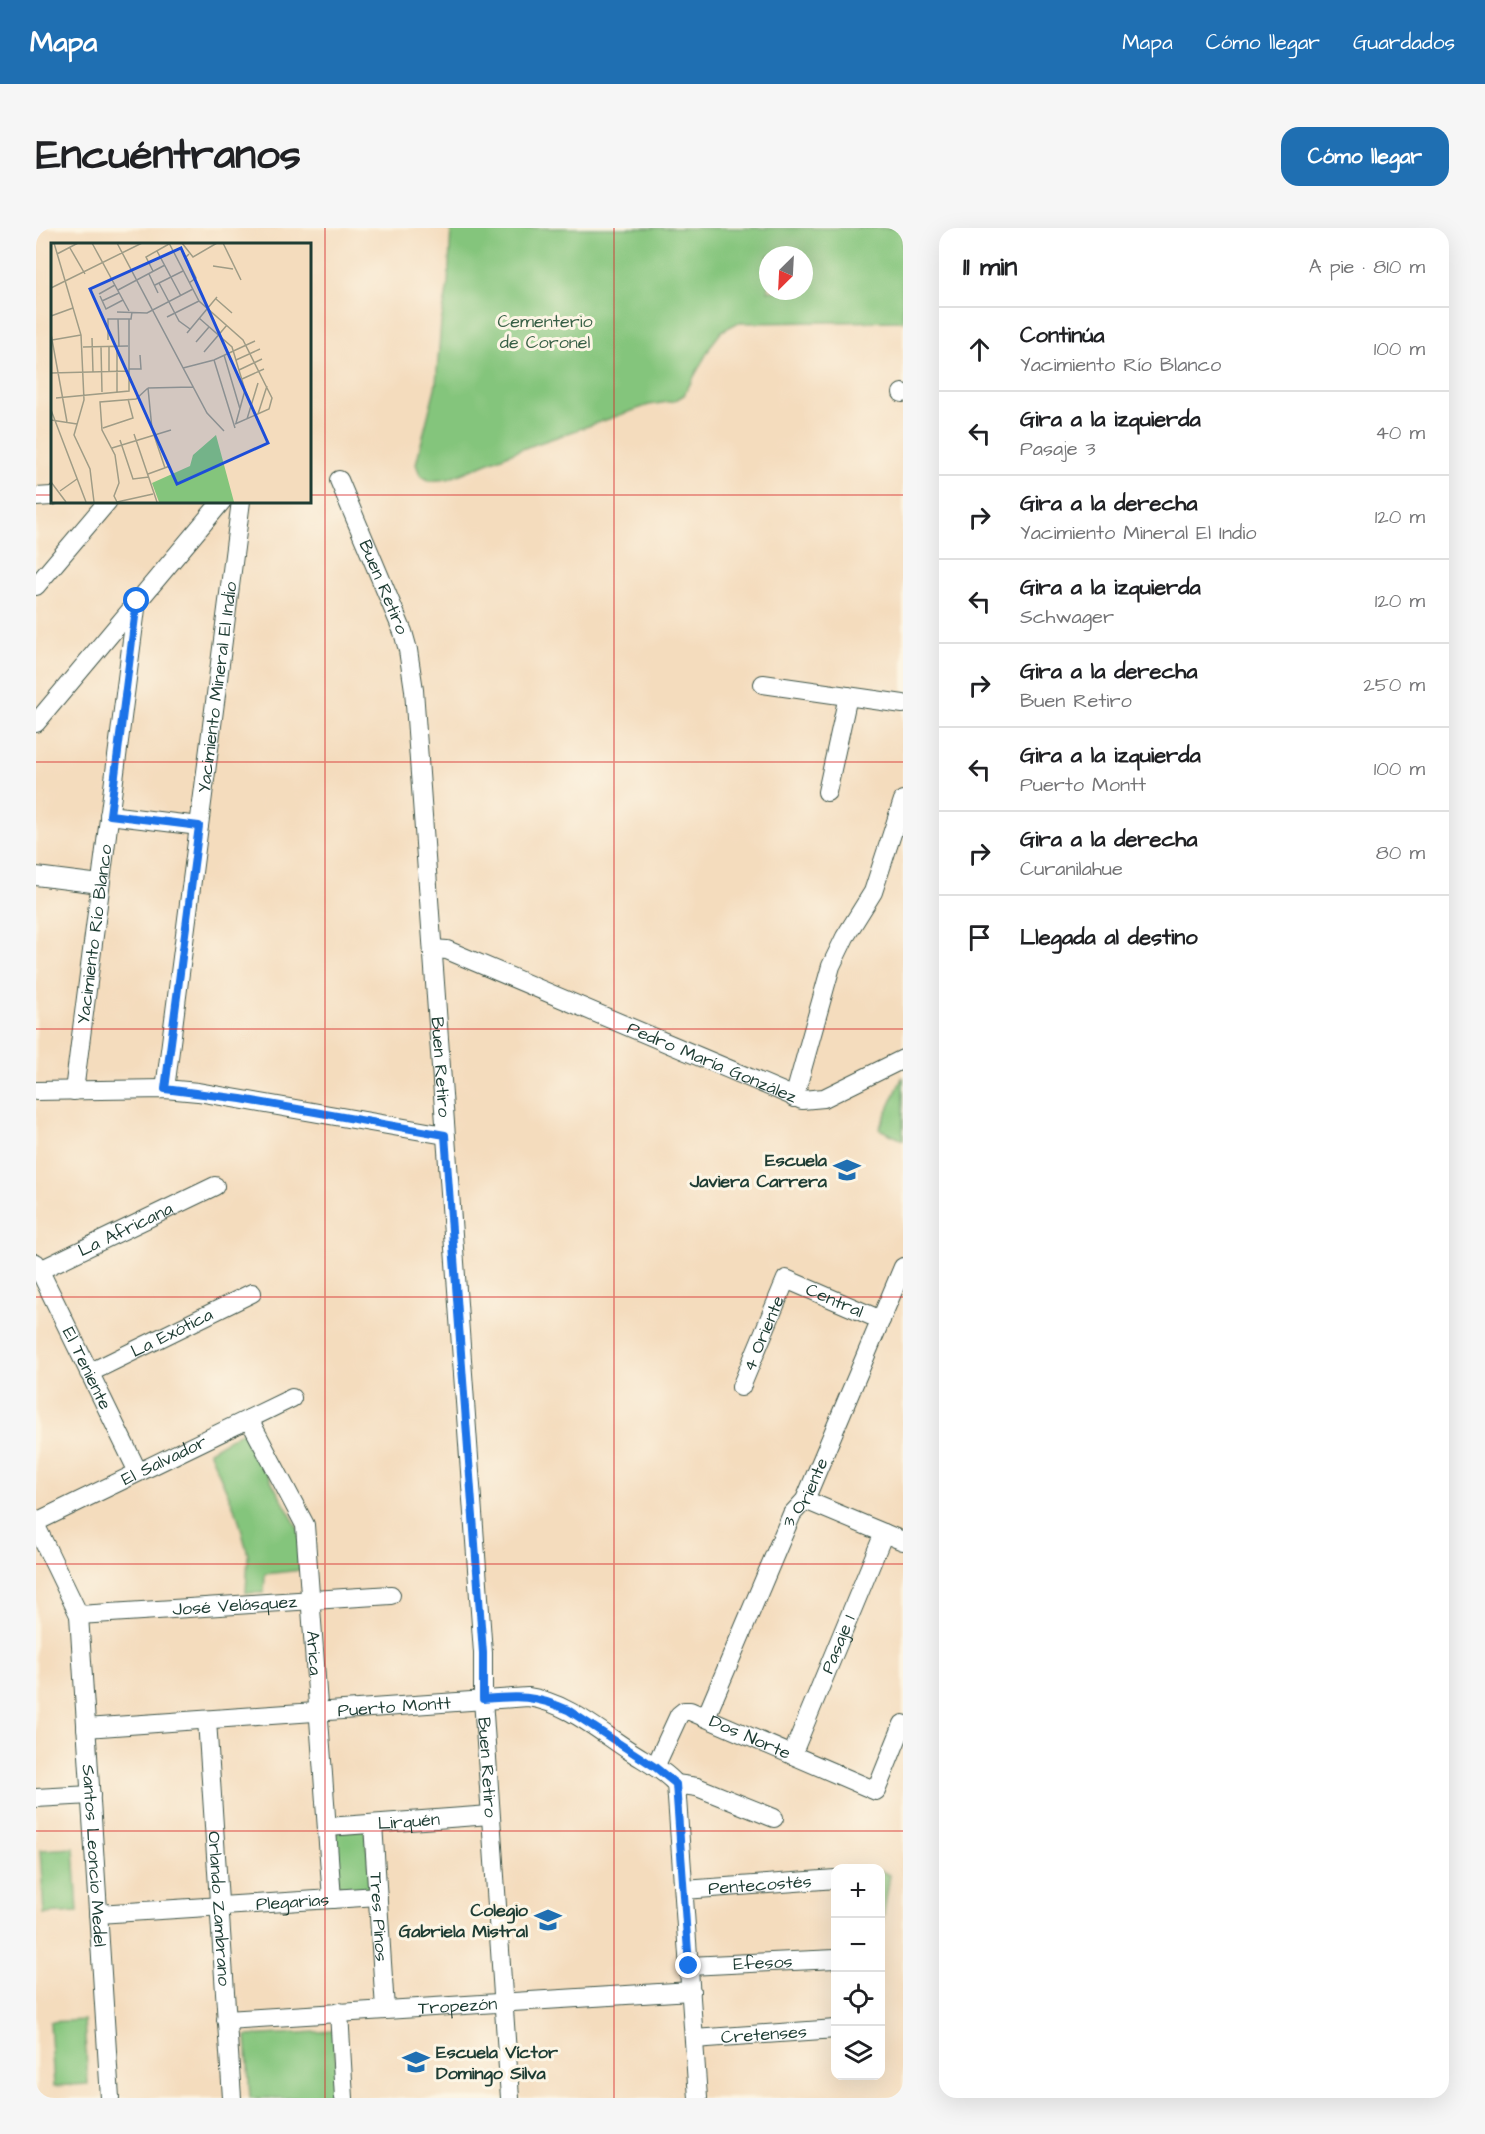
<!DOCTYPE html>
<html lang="es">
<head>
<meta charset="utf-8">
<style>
	body { margin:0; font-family:"Architects Daughter",sans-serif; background:#f6f6f6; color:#202124 }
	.controls { position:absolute; right:18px; bottom:18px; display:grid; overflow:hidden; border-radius:12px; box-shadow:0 6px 24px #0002 }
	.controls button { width:54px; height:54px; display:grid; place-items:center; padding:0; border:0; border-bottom:2px solid #e0e0e0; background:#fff; color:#202124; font:30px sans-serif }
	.compass { position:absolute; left:723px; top:18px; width:54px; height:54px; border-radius:50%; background:#fff; box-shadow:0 6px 24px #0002; rotate:204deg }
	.stop { position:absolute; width:18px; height:18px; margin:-14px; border:4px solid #1a73e8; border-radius:50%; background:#fff }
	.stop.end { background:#1a73e8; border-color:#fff; box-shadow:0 2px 6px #0008 }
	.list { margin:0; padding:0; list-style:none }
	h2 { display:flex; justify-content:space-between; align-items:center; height:78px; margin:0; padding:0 24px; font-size:26px }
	h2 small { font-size:20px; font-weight:400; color:#757577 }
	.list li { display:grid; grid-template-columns:39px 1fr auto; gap:18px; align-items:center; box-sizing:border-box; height:84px; padding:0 24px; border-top:2px solid #e0e0e0 }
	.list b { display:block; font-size:22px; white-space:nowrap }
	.list p { margin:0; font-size:20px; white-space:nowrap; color:#757577 }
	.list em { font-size:20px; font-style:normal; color:#757577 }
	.icon { flex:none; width:33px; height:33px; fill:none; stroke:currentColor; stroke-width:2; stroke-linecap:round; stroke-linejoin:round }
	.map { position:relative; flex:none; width:867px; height:1870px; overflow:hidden; border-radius:18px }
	header { display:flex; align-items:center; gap:36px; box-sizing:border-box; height:84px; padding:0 30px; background:#1f6fb2; color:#fff }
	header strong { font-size:28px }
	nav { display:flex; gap:33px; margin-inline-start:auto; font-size:21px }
	.intro { display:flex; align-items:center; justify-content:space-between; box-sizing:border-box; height:144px; padding:0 36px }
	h1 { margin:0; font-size:42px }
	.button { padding:15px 27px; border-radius:18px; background:#1f6fb2; color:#fff; font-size:21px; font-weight:700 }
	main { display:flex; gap:36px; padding:0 36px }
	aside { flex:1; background:#fff; border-radius:18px; box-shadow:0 6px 24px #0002 }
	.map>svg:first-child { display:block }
	.green { fill:#84c57c; stroke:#528158; stroke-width:1.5; fill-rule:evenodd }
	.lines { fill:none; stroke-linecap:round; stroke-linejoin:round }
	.minor-casing { stroke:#3f5549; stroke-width:20 }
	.minor { stroke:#fff; stroke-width:18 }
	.route { stroke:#1a73e8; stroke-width:8 }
	.grid { fill:none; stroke:#d62828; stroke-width:1.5; stroke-opacity:0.55 }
	.labels { text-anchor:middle; stroke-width:6; stroke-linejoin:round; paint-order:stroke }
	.park-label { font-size:18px; fill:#385f46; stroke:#fcf5e5 }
	.street-label { font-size:18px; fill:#1f3d34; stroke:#fcf5e5 }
	.poi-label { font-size:18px; font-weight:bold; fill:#1f3d34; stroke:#fcf5e5; text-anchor:end }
	.inset-road { fill:none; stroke:#9f9c86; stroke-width:1.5 }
	.view { fill:#1d4ed8; fill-opacity:0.15; stroke:#1d4ed8; stroke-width:3 }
	.inset-edge { fill:none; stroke:#1f3d34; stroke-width:3 }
</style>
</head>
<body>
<header>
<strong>Mapa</strong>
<nav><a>Mapa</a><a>Cómo llegar</a><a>Guardados</a></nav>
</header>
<div class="intro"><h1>Encuéntranos</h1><a class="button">Cómo llegar</a></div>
<main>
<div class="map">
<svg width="867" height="1870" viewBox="0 0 867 1870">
	<rect width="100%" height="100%" fill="#fcf5e5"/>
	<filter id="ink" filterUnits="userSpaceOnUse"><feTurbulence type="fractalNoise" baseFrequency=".0167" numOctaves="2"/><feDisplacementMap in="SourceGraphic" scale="12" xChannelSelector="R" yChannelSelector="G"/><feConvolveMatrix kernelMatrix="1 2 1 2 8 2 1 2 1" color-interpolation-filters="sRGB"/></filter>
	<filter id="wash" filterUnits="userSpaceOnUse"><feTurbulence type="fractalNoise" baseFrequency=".008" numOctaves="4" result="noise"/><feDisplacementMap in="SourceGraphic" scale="24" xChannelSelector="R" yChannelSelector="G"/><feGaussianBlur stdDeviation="1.35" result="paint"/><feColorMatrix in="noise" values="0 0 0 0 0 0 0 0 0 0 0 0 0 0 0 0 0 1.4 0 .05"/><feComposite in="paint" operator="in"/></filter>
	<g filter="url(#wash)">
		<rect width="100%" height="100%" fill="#f4dcbd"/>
		<!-- green -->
		<path class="green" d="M415,0H867V93L701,95L686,103L676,116L648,167L638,173L613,177L483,222L412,251L394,253L384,247L380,236L400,156L405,95L412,57ZM732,27H768V63H732Z
			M867,848V912L843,901Z
			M207,1203L263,1302L265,1342L229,1346L228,1365H210L212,1327L202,1289L173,1223Z
			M329,1601L337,1661L303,1667L299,1603Z
			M38,1620L42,1684L8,1686L4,1622Z
			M845,1643L854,1647L845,1704L844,1643Z
			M48,1792L52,1856L18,1858L14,1794Z
			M298,1803L302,1870H214L210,1808Z"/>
	</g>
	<g filter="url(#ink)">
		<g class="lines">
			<defs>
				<g id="minor">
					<path d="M866,165H867"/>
					<path id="s1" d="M303,252L367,404L372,422L378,462L447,1425V1471L474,1870"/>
					<path d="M0,269L16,268"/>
					<path d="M0,358L72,273"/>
					<path d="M727,456L867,476"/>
					<path d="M0,495L186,273"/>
					<path d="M791,564L812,468"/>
					<path d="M73,587L163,598"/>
					<path d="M0,648L64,656"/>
					<path id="s2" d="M397,721L411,722L766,872L788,870L867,831"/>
					<path id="s3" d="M129,861L205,273"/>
					<path d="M0,863L129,861L162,864L409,907"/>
					<path id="s4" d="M38,863L101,373"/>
					<path d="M758,870L795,738L809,709L837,664L867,572"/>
					<path id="s5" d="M0,1035L102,1244"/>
					<path id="s6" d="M0,1044L179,958"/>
					<path id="s7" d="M53,1145L216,1065"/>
					<path id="s8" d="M705,1159L750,1051L845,1092"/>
					<path id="s9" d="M213,1191L269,1297L296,1671"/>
					<path d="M769,1272L867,1313"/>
					<path id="s10" d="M0,1294L256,1170"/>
					<path id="s11" d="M0,1298L43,1387L74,1870"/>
					<path id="s12" d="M43,1387L355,1367"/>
					<path id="s13" d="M670,1489L756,1286L769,1272L867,1039"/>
					<path id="s14" d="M171,1492L196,1870"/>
					<path id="s15" d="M50,1500L492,1469C530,1474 563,1503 594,1523C609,1533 628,1542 640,1556"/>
					<path id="s16" d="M756,1527L848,1305"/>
					<path id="s17" d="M619,1539L643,1487L648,1483H654L840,1563L867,1496"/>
					<path d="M640,1556L662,1870"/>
					<path d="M640,1556L661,1559L738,1590"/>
					<path d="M0,1570L55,1567"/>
					<path id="s18" d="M337,1596L349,1781"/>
					<path id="s19" d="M292,1599L454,1587"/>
					<path id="s20" d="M648,1662L800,1651"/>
					<path id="s21" d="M62,1686L342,1668"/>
					<path id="s22" d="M653,1738L800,1731"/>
					<path d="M303,1784L308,1870"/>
					<path id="s23" d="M190,1792L655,1763"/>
					<path id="s24" d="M658,1811L800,1801"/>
				</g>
			</defs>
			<!-- minor casing -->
			<use href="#minor" class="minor-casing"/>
			<!-- minor -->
			<use href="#minor" class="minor"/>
		</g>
	</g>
	<g class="lines" filter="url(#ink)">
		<!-- route -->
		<path class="route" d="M101,373L74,587L163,598L129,861L205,871L409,907L447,1425V1471C483,1468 498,1467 532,1482L619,1539L640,1556L653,1738"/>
	</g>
	<!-- grid -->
	<path class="grid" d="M289,0V1870M578,0V1870M0,267H16M273,267H867M0,534H867M0,801H867M0,1069H867M0,1336H867M0,1603H867"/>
	<!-- icons -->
	<defs>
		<symbol id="school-bare" viewBox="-9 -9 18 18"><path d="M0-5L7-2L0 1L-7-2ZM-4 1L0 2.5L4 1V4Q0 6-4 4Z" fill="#1f6fb2" stroke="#fcf5e5" stroke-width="2.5" paint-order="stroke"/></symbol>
	</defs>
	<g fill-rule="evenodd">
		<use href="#school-bare" x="792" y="923" width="38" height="38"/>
		<use href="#school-bare" x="493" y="1673" width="38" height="38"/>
		<use href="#school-bare" x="361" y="1815" width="38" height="38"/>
	</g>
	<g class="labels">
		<!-- park labels -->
		<g class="park-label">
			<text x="509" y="99">Cementerio<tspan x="509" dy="21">de Coronel</tspan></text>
		</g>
		<!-- street labels -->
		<g class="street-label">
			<text dy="6" stroke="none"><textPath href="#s1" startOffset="116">Buen Retiro</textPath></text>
			<text dy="6" stroke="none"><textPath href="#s3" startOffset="405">Yacimiento Mineral El Indio</textPath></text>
			<text dy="6" stroke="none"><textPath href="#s4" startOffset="158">Yacimiento Río Blanco</textPath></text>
			<text dy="6" stroke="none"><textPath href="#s2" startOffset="302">Pedro María González</textPath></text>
			<text dy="6" stroke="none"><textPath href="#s1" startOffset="602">Buen Retiro</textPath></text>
			<text dy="6" stroke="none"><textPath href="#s6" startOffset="99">La Africana</textPath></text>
			<text dy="6" stroke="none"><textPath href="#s8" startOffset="170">Central</textPath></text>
			<text dy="6" stroke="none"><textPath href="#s7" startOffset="92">La Exótica</textPath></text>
			<text dy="6" stroke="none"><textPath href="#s8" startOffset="58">4 Oriente</textPath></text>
			<text dy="6" stroke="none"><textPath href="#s5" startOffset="117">El Teniente</textPath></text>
			<text dy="6" stroke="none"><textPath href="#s10" startOffset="142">El Salvador</textPath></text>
			<text dy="6" stroke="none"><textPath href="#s13" startOffset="246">3 Oriente</textPath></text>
			<text dy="6" stroke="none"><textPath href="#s12" startOffset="156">José Velásquez</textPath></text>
			<text dy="6" stroke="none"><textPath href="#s16" startOffset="120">Pasaje 1</textPath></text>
			<text dy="6" stroke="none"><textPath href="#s9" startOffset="248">Arica</textPath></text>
			<text dy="6" stroke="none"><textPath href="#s15" startOffset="309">Puerto Montt</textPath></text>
			<text dy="6" stroke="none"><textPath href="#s17" startOffset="135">Dos Norte</textPath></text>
			<text dy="6" stroke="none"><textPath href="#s1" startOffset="1304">Buen Retiro</textPath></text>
			<text dy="6" stroke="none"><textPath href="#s19" startOffset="81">Lirquén</textPath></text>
			<text dy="6" stroke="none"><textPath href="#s11" startOffset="340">Santos Leoncio Medel</textPath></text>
			<text dy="6" stroke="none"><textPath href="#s20" startOffset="76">Pentecostés</textPath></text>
			<text dy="6" stroke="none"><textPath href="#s21" startOffset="195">Plegarias</textPath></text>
			<text dy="6" stroke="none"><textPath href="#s14" startOffset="189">Orlando Zambrano</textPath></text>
			<text dy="6" stroke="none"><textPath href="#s18" startOffset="93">Tres Pinos</textPath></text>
			<text dy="6" stroke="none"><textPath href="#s22" startOffset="74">Efesos</textPath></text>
			<text dy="6" stroke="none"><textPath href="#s23" startOffset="232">Tropezón</textPath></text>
			<text dy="6" stroke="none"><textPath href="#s24" startOffset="70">Cretenses</textPath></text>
		</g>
		<!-- poi labels -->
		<g class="poi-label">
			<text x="791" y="938">Escuela<tspan x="791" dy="21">Javiera Carrera</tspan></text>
			<text x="492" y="1688">Colegio<tspan x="492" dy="21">Gabriela Mistral</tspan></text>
			<text x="400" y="1830" text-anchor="start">Escuela Víctor<tspan x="400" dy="21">Domingo Silva</tspan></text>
		</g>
	</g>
	<!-- overview -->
	<g transform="translate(15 15)">
		<rect width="260" height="260" fill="#f4dcbd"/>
		<path d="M165,192L183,259H108L101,240L139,223L142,212Z" fill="#84c57c"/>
		<path class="inset-road" d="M3,0L30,92L33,157L23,192L39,226L43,259M41,0L78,68M66,0L156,170L173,188M118,0L148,58L192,97L221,155L218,166L184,181M131,0L142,14L166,0M172,0L190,37M19,5L34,31M106,8L130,53M6,11L27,0M138,11L135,14L145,35L138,40M162,23L182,26M102,28L95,14L118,1M98,31L107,50M108,40L128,78L139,86M104,42L132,28M0,45L91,0M67,47L114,22M48,51L64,42M49,53L55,66L72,57M165,56L181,70M51,58L68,50M66,69L96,70L142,46M0,73L22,65M116,74L148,58M148,75L181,104L194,147L185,180M67,76L68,104M136,90L166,54M0,91L16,179M41,95L42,129M1,97L30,92M57,97V76H80L81,69M145,99L158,84M32,104L77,103M50,104L51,149M58,104V128M66,104V149M153,109L176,82M173,112L189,166M163,117L184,185M185,117L209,106M132,125L163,117L204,98M78,126H90L89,112M188,127L211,116M0,130L78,128M191,136L213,126M97,145L101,186L114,225M97,145L142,144M5,155L78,148V76M0,167L35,259M207,171L216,143M196,176L207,140M0,177L26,181M52,185L82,175L77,156M83,191L106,259M69,197L82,236L98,234M61,205L120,187M97,231L119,223M0,239L15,259M9,248L26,236M66,259L63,253L68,240L64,212L51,187L49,159L85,156L97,145M66,259L102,251"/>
		<path class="view" d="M130,5L217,200L126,241L39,46Z"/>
		<rect width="260" height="260" class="inset-edge"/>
	</g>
</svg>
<div class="controls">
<button>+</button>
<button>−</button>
<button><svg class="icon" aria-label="locate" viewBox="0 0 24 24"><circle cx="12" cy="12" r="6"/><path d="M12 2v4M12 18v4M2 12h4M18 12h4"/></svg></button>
<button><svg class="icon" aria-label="layers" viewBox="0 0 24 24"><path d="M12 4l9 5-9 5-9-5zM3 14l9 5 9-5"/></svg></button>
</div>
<svg class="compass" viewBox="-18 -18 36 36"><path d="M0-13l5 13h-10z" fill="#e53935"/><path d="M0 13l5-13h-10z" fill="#757577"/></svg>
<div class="stop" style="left:101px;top:373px"></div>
<div class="stop end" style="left:653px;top:1738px"></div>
</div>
<aside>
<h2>11 min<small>A pie · 810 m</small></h2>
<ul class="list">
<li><svg class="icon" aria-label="ahead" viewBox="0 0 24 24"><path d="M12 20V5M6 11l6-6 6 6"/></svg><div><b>Continúa</b><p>Yacimiento Río Blanco</p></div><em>100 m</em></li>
<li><svg class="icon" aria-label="left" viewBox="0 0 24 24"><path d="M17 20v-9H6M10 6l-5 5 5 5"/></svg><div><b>Gira a la izquierda</b><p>Pasaje 3</p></div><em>40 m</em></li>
<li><svg class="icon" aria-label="right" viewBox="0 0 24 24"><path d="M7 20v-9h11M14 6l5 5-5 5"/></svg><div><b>Gira a la derecha</b><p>Yacimiento Mineral El Indio</p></div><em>120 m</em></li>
<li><svg class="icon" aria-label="left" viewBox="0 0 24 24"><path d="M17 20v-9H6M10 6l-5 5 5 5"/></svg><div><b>Gira a la izquierda</b><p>Schwager</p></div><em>120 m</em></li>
<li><svg class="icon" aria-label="right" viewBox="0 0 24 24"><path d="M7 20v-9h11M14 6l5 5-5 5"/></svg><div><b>Gira a la derecha</b><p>Buen Retiro</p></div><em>250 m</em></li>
<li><svg class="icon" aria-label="left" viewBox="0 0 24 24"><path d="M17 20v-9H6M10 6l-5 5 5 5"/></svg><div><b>Gira a la izquierda</b><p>Puerto Montt</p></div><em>100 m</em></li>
<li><svg class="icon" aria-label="right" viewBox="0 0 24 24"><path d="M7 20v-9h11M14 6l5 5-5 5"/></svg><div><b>Gira a la derecha</b><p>Curanilahue</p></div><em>80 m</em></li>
<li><svg class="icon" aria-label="arrive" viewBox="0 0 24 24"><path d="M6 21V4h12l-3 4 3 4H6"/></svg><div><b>Llegada al destino</b></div></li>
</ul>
</aside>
</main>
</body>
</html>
